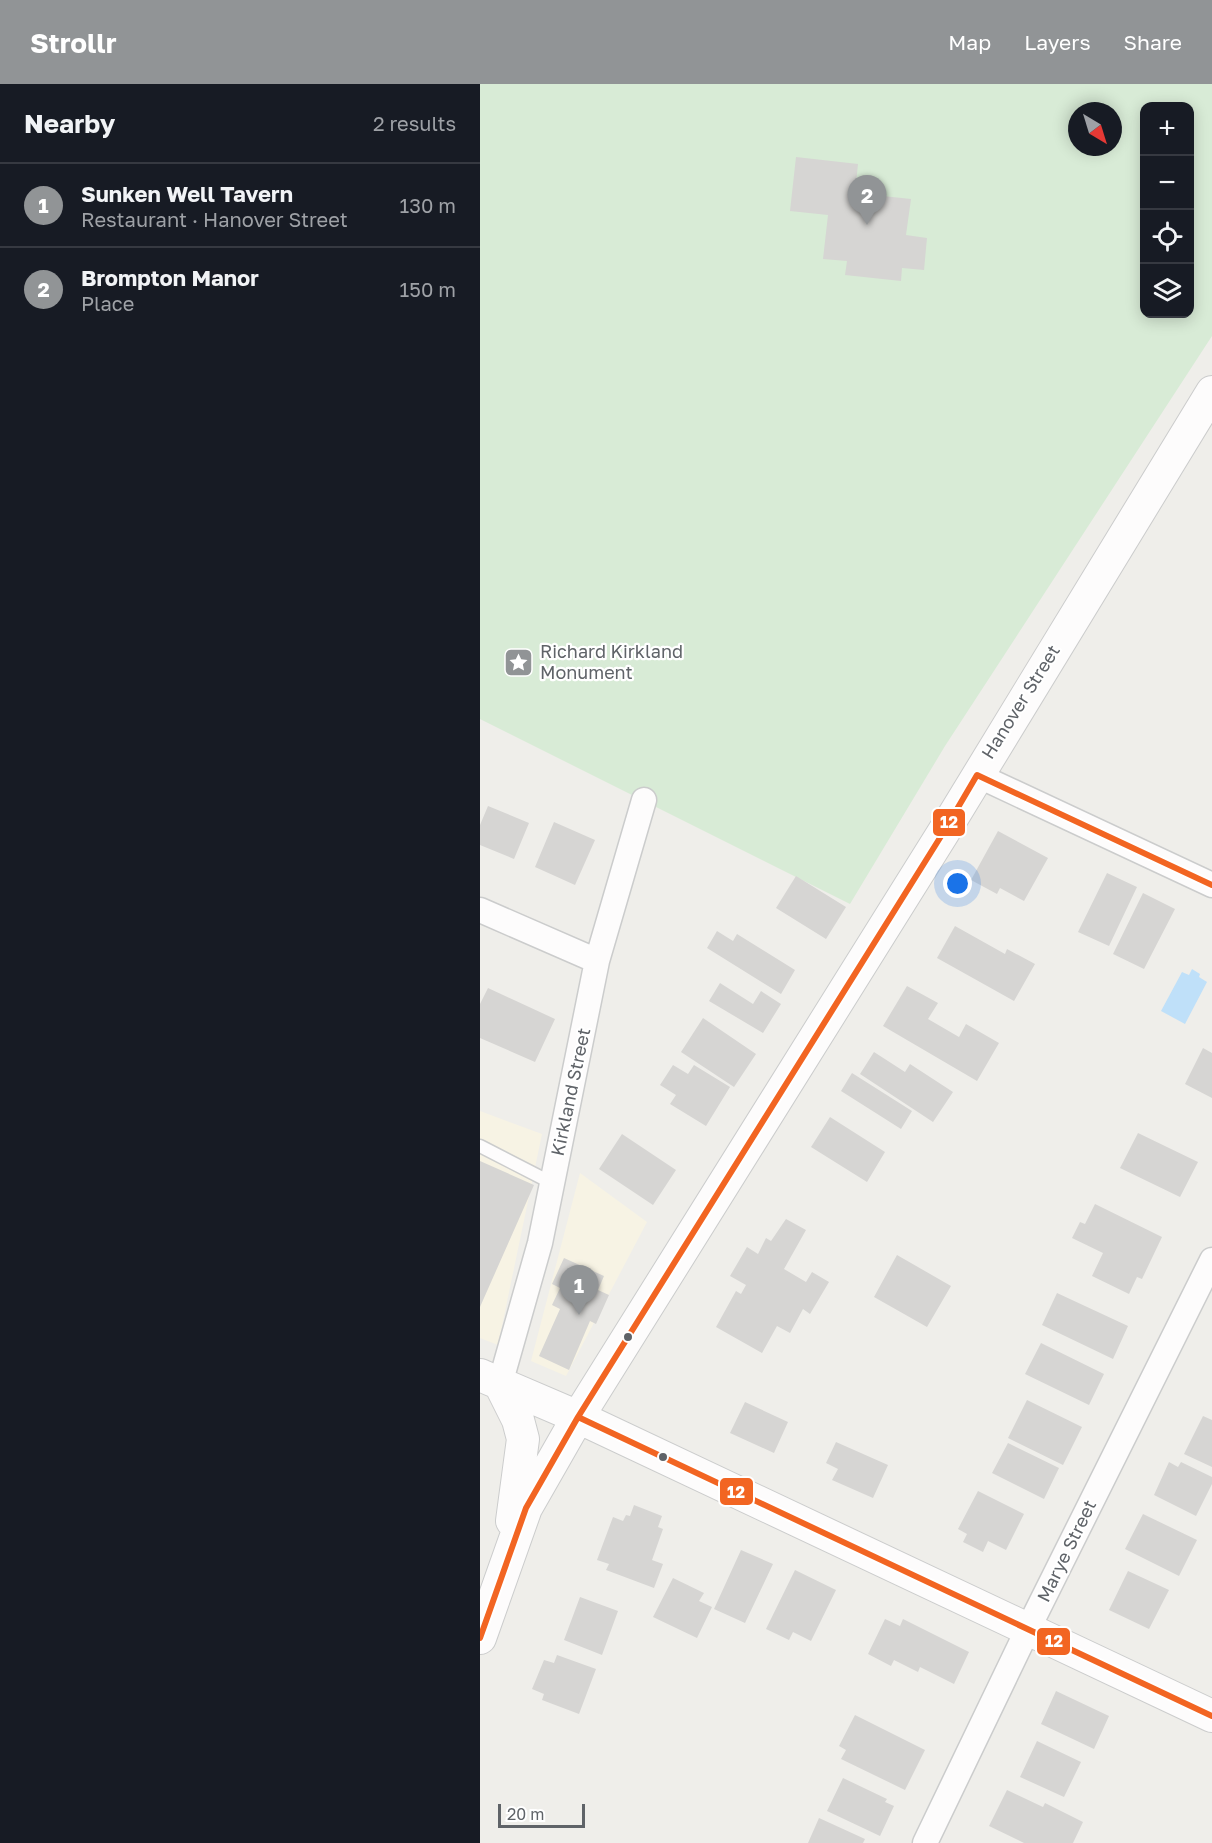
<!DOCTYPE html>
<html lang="en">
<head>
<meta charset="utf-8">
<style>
	body { margin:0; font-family:"Golos Text",sans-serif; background:#242831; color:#f1f3f6 }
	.controls { position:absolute; right:18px; top:18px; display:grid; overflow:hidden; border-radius:12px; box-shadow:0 3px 15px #0003 }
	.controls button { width:54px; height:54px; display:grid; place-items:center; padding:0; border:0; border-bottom:2px solid #363941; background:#171b24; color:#f1f3f6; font:30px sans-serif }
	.compass { position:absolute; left:588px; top:18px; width:54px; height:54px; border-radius:50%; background:#171b24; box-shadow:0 3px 15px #0003; rotate:142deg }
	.scale { position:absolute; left:18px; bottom:15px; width:87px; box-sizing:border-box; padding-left:6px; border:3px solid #5f6368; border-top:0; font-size:16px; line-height:21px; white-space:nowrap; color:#5f6368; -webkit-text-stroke:4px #fff; paint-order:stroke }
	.you { position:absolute; left:478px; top:800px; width:21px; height:21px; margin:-15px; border:4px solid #fff; border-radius:50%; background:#1a73e8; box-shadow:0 0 0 9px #1a73e833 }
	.badge { display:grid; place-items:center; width:39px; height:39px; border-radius:50%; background:#919496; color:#fff; font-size:20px; font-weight:700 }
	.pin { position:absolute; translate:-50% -50px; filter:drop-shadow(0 2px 3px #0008) }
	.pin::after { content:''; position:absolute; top:32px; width:21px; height:18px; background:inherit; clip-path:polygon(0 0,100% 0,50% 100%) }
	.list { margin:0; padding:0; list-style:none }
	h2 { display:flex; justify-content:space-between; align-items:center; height:78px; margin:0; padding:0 24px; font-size:26px }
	h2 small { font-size:20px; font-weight:400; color:#9ea1a6 }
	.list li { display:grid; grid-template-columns:39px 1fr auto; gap:18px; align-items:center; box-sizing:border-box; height:84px; padding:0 24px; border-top:2px solid #363941 }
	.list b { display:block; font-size:22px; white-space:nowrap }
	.list p { margin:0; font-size:20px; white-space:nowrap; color:#9ea1a6 }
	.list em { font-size:20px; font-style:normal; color:#9ea1a6 }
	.icon { flex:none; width:33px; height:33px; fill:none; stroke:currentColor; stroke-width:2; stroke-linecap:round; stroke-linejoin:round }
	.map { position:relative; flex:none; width:732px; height:1759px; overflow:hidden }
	header { display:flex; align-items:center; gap:36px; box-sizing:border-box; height:84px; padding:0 30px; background:#919496; color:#fff }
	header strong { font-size:28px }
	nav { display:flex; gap:33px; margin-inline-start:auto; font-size:21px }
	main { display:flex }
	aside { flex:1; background:#171b24 }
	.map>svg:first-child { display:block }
	.commercial { fill:#f7f3e4 }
	.green { fill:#d8ebd6; fill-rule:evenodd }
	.water { fill:#bfe0f9 }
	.building { fill:#d6d5d3 }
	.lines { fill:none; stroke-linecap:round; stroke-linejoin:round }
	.service-casing { stroke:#cbcccc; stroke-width:15 }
	.minor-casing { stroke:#cbcccc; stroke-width:27 }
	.tertiary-casing { stroke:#cbcccc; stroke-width:34 }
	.service { stroke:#fdfcfc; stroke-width:12 }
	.minor { stroke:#fdfcfc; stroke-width:24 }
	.tertiary { stroke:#fdfcfc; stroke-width:32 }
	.bus-1-casing { stroke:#fff; stroke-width:10 }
	.bus-1 { stroke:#f26522; stroke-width:6 }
	.bus-dot { fill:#5f6368; stroke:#fff; stroke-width:2 }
	.labels { text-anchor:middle; stroke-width:4.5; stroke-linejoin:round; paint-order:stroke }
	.poi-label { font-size:18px; fill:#5f6368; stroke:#fff; text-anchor:start }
	.street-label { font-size:18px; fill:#5f6368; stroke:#fff }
	.line-badge { stroke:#fff; stroke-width:2 }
	.badge-label { font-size:16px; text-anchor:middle; font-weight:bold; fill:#fff }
</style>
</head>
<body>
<header>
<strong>Strollr</strong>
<nav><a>Map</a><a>Layers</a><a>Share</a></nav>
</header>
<main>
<aside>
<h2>Nearby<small>2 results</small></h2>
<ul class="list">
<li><span class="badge">1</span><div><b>Sunken Well Tavern</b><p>Restaurant · Hanover Street</p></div><em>130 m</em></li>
<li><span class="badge">2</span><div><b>Brompton Manor</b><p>Place</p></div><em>150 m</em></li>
</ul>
</aside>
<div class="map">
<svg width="732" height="1759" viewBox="0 0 732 1759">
	<rect width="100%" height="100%" fill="#efeeea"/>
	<!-- commercial -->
	<path class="commercial" d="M0,1027L62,1050L18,1261L0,1254Z
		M100,1089L167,1138L86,1292L51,1277Z"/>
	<!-- green -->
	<path class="green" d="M0,0H732V252L465,662L370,820L0,635ZM664,22H710V230H664ZM597,27H633V63H597Z"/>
	<!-- water -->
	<path class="water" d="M712,885L720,890L719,893L727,898L705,940L681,927L702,888L709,891Z"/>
	<!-- building -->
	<path class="building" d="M316,73L378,80L375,109L431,115L426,151L447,154L444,186L422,184L421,197L365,191L367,177L343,175L348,131L310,127Z
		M8,722L49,739L34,775L0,761V741Z
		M74,738L115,756L95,801L55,783Z
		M518,747L568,774L544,817L520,804L517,810L491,796Z
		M627,789L657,803L629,862L598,848Z
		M316,792L366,823L346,855L296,824Z
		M663,809L695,825L664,885L633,870Z
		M475,842L525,870L527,865L555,880L534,917L457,874Z
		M237,847L253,857L257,850L315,886L301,910L227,864Z
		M240,899L273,920L281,907L301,920L283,949L229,917Z
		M427,902L458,919L448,935L479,953L486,940L519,959L497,997L403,942Z
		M8,904L75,935L55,978L0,954V920Z
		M223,934L276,970L254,1003L201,968Z
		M723,964L732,969V1014L705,1000Z
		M394,968L425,988L430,980L473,1008L453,1038L380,990Z
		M193,981L208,990L214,981L250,1003L226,1042L190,1020L196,1011L180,1001Z
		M372,989L432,1027L421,1045L361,1007Z
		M350,1033L405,1068L387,1098L331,1063Z
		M658,1049L718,1078L700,1113L640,1084Z
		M142,1050L196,1086L173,1121L119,1085Z
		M0,1077L54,1101L0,1223Z
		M615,1120L682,1153L662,1195L657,1193L649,1210L612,1192L623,1169L592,1154L600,1138L605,1140Z
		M306,1135L326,1146L304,1185L326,1198L332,1188L349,1198L330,1230L323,1225L310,1249L297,1242L282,1269L236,1243L256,1207L261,1210L266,1201L250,1192L267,1163L278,1170L286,1154L291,1157Z
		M417,1171L471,1202L447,1243L394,1213Z
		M84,1174L124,1192L118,1206L129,1211L116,1240L110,1237L89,1286L59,1272L80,1225L72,1221L80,1204L72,1200Z
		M577,1209L648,1242L633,1275L562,1241Z
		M561,1259L624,1290L609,1321L545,1290Z
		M547,1316L602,1343L583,1381L528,1354Z
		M265,1318L308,1338L294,1369L250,1349Z
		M723,1332L732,1336V1383L704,1370Z
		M356,1358L408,1381L393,1414L352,1396L358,1385L346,1379Z
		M528,1359L579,1384L564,1415L512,1389Z
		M689,1378L698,1383L701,1378L732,1393V1400L716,1432L674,1411Z
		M498,1407L544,1430L526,1466L508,1457L503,1468L483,1458L487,1450L478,1445Z
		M154,1421L182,1432L178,1443L183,1445L172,1476L183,1480L174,1504L126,1486L129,1480L117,1476L133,1433L143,1437L146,1431L150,1432Z
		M663,1430L717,1456L699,1492L645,1465Z
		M261,1466L293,1480L265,1539L234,1525Z
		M315,1486L356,1506L331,1557L313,1548L309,1556L286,1545Z
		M648,1487L689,1506L669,1545L629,1526Z
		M193,1494L224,1509L219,1517L232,1523L217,1554L173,1533Z
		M100,1513L138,1527L122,1571L84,1556Z
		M405,1535L420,1542L423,1535L489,1568L474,1600L440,1583L438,1588L414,1576L411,1582L388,1570Z
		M77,1571L116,1585L99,1630L62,1616L64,1610L52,1605L64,1576L74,1579Z
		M576,1607L629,1632L614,1665L561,1640Z
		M375,1631L445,1666L425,1706L361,1675L366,1666L359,1662Z
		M557,1657L601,1678L584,1713L540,1693Z
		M363,1694L407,1715L405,1718L414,1722L400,1752L347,1727Z
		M527,1706L563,1723L565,1719L603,1738L593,1759H544L509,1742Z
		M339,1734L385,1755L383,1759H328Z"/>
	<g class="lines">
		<defs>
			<path id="service" d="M0,1062L72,1099"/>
			<path id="minor" d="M497,691L732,801
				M0,826L117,877
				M20,1300L60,1159L117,877L164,716
				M445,1759L548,1545L732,1176"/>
			<path id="tertiary" d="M0,1291L98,1333L732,1632
				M20,1300L38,1336L43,1355L32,1437
				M0,1554L46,1424L98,1333L463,749L732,308"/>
		</defs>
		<!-- service casing -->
		<use href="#service" class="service-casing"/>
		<!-- minor casing -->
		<use href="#minor" class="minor-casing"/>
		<!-- tertiary casing -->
		<use href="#tertiary" class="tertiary-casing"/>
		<!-- service -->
		<use href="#service" class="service"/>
		<!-- minor -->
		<use href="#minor" class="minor"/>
		<!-- tertiary -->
		<use href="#tertiary" class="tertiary"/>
		<defs>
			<path id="bus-1" d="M98,1333L732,1632
				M0,1554L46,1424L98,1333L463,749L497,691L732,801"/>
		</defs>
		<!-- bus-1 casing -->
		<use href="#bus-1" class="bus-1-casing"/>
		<!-- bus-1 -->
		<use href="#bus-1" class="bus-1"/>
	</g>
	<!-- icons -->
	<defs>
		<symbol id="sight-square" viewBox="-11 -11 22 22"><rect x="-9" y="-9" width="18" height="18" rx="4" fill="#919496" stroke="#fff"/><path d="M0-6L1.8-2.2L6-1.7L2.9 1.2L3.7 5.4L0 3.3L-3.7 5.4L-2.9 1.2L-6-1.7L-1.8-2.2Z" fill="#fff"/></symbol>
	</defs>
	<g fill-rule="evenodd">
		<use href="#sight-square" x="22" y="562" width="33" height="33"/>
	</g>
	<!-- markers -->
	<g class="bus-dot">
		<circle cx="148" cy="1253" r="5"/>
		<circle cx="183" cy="1373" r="5"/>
	</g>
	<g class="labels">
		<!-- poi labels -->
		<g class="poi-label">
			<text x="60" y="574">Richard Kirkland<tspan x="60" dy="21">Monument</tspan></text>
		</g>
		<!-- street labels -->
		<g class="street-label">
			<text transform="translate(541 618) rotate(-58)" y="6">Hanover Street</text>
			<text transform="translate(91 1008) rotate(-78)" y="6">Kirkland Street</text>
			<text transform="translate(587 1467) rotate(-64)" y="6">Marye Street</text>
		</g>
	</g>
	<g class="line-badge">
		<rect x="452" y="724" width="34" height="29" rx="6" fill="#f26522"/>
		<rect x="239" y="1393" width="35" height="29" rx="6" fill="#f26522"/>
		<rect x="556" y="1543" width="35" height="29" rx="6" fill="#f26522"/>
	</g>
	<g class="badge-label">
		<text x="469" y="744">12</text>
		<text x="256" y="1414">12</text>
		<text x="574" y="1563">12</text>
	</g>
</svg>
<div class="controls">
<button>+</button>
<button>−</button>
<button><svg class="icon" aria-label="locate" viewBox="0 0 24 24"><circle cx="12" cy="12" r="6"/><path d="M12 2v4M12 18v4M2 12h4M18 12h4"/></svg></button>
<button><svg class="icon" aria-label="layers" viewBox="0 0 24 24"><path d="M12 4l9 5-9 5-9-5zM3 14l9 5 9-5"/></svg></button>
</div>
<svg class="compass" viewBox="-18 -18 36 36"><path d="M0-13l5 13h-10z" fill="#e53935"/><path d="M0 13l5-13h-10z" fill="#9ea1a6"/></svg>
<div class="scale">20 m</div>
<div class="you"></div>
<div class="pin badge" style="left:99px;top:1231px">1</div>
<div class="pin badge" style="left:387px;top:141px">2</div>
</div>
</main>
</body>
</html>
